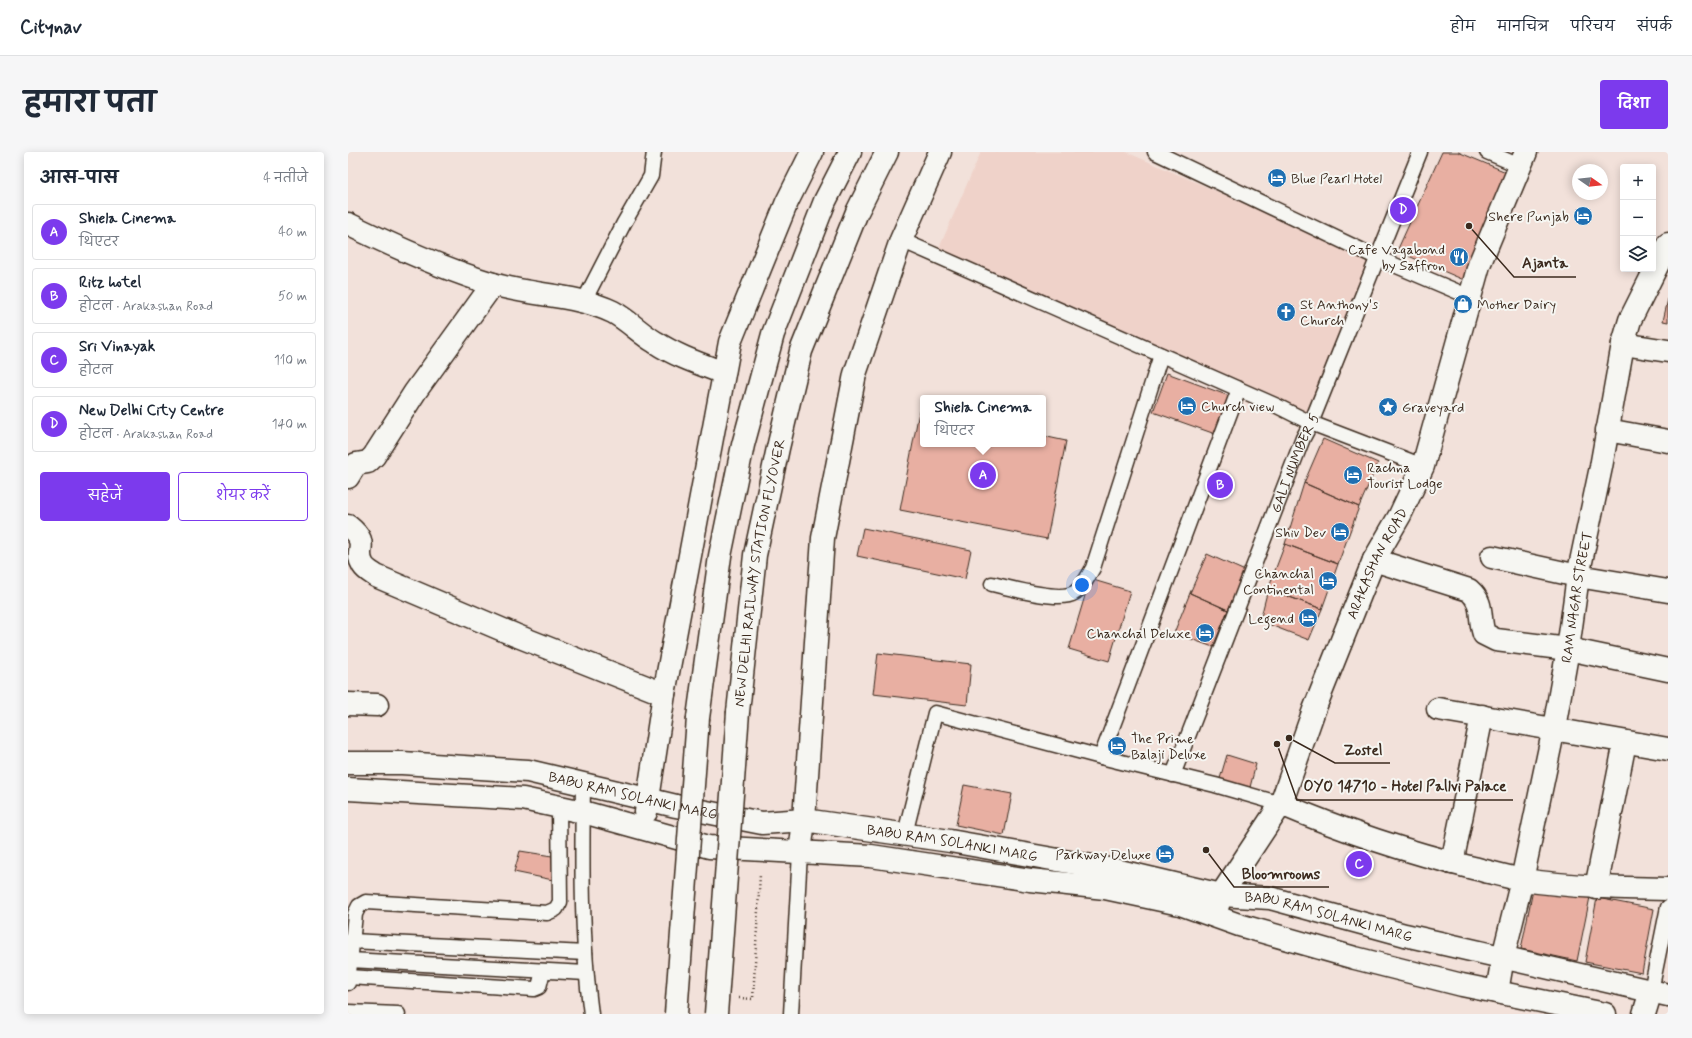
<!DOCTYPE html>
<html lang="hi">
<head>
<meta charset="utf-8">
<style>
	body { margin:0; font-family:Mynerve,"Playpen Sans Deva",sans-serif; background:#f6f6f7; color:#1f2937 }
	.controls { position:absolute; right:12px; top:12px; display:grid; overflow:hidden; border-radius:4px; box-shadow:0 2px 10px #0003 }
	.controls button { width:36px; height:36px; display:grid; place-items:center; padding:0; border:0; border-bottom:1px solid #e0e1e3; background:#fff; color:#1f2937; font:20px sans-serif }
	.compass { position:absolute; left:1224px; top:12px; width:36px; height:36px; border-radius:50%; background:#fff; box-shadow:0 2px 10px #0003; rotate:104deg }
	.you { position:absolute; left:734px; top:433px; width:14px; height:14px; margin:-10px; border:3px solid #fff; border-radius:50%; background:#1a73e8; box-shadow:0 0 0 6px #1a73e833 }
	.badge { display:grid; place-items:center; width:26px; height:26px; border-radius:50%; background:#7c3aed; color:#fff; font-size:13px; font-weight:700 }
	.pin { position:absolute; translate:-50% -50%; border:2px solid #fff; box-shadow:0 1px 4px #0006 }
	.popup { position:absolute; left:572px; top:243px; width:126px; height:52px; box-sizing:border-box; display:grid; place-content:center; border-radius:4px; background:#fff; filter:drop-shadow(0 1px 3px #0005); font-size:13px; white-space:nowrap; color:#747a83 }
	.popup b { font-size:15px; color:#1f2937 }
	.popup::after { content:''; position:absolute; left:50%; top:100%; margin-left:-8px; border:8px solid transparent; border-top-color:#fff }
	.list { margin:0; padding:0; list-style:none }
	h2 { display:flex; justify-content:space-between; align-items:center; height:52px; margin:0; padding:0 16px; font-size:17px }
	h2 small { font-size:13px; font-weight:400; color:#747a83 }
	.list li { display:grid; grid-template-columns:26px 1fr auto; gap:12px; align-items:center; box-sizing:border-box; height:56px; margin:0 8px 8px; padding:0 8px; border:1px solid #e0e1e3; border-radius:4px }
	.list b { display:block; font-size:15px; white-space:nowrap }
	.list p { margin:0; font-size:13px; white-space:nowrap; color:#747a83 }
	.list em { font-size:13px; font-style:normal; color:#747a83 }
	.actions { display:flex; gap:8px; padding:12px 16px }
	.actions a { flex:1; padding:9px 0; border:1px solid #7c3aed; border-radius:4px; text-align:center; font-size:14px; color:#7c3aed }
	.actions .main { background:#7c3aed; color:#fff }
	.icon { flex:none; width:22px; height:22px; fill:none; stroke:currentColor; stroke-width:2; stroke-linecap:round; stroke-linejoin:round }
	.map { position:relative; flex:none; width:1320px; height:862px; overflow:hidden; border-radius:4px }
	header { display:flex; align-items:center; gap:24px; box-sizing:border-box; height:56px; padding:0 20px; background:#fff; border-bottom:1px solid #e0e1e3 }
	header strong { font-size:19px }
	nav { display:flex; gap:22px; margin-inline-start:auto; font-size:14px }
	.intro { display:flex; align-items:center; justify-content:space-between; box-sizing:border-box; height:96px; padding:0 24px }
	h1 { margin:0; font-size:28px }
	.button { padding:10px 18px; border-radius:4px; background:#7c3aed; color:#fff; font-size:14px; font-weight:700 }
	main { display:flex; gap:24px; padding:0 24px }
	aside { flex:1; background:#fff; border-radius:4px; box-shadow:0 2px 10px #0003 }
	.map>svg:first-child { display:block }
	.built { fill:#efd2c9 }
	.building { fill:#e8afa2; stroke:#3b2a1e }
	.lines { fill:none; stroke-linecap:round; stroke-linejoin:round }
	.service-casing { stroke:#3b2a1e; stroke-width:17 }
	.minor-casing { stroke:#3b2a1e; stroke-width:25 }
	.secondary-casing { stroke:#3b2a1e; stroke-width:25 }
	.path { stroke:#3b2a1e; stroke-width:2.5; stroke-dasharray:1 3; stroke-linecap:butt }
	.service { stroke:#f6f6f2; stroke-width:14 }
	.minor { stroke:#f6f6f2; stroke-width:22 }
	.secondary { stroke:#f6f6f2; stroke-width:22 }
	.secondary-bridge-casing { stroke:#3b2a1e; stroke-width:25; stroke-linecap:butt }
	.secondary-bridge { stroke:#f6f6f2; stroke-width:22 }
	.labels { text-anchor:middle; stroke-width:4; stroke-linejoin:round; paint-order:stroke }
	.poi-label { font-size:14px; fill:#3b2a1e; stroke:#f6f6f2; text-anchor:start }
	.street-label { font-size:14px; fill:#3b2a1e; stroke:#f6f6f2 }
	.leader { fill:none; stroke:#3b2a1e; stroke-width:1.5 }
	.callout-dot { fill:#3b2a1e; stroke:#f6f6f2; stroke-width:1.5 }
	.callout-label { font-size:15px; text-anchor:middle; font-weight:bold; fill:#3b2a1e; stroke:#f6f6f2; stroke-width:4; stroke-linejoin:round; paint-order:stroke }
</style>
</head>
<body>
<header>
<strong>Citynav</strong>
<nav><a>होम</a><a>मानचित्र</a><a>परिचय</a><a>संपर्क</a></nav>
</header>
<div class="intro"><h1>हमारा पता</h1><a class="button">दिशा</a></div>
<main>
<aside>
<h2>आस-पास<small>4 नतीजे</small></h2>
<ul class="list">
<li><span class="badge">A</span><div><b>Shiela Cinema</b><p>थिएटर</p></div><em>40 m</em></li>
<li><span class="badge">B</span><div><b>Ritz hotel</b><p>होटल · Arakashan Road</p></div><em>50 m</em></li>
<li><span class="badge">C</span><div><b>Sri Vinayak</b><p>होटल</p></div><em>110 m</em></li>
<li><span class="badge">D</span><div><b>New Delhi City Centre</b><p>होटल · Arakashan Road</p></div><em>140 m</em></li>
</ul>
<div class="actions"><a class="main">सहेजें</a><a>शेयर करें</a></div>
</aside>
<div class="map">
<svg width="1320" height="862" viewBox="0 0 1320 862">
	<rect width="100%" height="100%" fill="#f2e1da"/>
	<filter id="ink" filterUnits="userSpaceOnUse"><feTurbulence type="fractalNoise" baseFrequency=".025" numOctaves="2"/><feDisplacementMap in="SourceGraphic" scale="8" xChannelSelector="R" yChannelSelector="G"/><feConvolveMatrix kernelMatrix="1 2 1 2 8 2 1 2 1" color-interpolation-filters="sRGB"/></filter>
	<g filter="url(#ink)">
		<!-- built -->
		<path class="built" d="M633,0H778L1027,108L959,265L588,103Z"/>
		<!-- building -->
		<path class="building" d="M1094,0H1110L1158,20L1116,128L1049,99Z
			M1320,147V170L1315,169Z
			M819,221L884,245L870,283L805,260Z
			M571,260L575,261V292H695V284L718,289L699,387L552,358Z
			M975,287L1030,311L1011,355L956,331Z
			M956,331L1011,355L990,412L937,392Z
			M515,376L623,398L617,427L509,404Z
			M937,392L990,412L974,457L920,437Z
			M859,402L897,419L880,458L842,441Z
			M742,427L782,439L761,509L721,497Z
			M920,437L974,457L961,488L912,469Z
			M842,441L880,458L865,495L826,481Z
			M530,501L623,512L619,553L525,542Z
			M879,603L908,612L901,639L871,630Z
			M616,633L664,642L656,683L608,673Z
			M172,699L204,704L205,728L166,720Z
			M1186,733L1242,745L1229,809L1173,797Z
			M1249,746L1306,757L1294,821L1237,810Z"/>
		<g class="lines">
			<defs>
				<g id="service">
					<path d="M807,0L1030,106L1122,145"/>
					<path d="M1139,0L1172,14"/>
					<path d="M553,88L929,254L963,271L1075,314"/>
					<path d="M236,149L276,71L303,24L306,0"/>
					<path d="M644,432C661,436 712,450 726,441C735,436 740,424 745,416L813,203"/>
					<path d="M753,605L891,237"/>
					<path id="s1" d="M825,623L955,286L963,271L1072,0"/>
					<path d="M235,631C234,708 233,786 243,862"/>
					<path d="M557,682L587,561L753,605L867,633L933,652"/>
					<path d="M4,789L237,801"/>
					<path d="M2,808L238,821"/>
					<path d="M1,825L186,837L191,835L195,819"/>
					<path d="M0,831L7,762L11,754L18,750L199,761L208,757L212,750L211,655"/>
					<path d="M1303,839L1320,755"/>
					<path d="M0,860L50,862"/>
					<path d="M443,862L452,701"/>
				</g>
				<g id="minor">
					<path d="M0,72C47,95 95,117 145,132C184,144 228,142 265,160C280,168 293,182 307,190C328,204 352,212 376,221"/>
					<path d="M1275,192L1320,199"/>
					<path d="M1259,278L1320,289"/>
					<path d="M0,325L8,312L20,310L26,304L67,240L145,132"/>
					<path d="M0,374C24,393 5,397 15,413C18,418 24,421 28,424L167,483L316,542"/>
					<path d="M1144,405L1230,424L1320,439"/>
					<path d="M1026,408L1121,438C1137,452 1130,464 1136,482L1148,488L1220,497L1320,518"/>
					<path d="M0,552L29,553"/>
					<path d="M1090,557L1320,597"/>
					<path d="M933,652C996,679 1059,700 1125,716C1142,720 1159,725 1175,728C1224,735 1271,736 1320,737"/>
					<path d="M1104,711L1134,564"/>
					<path d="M1248,736L1277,590"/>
					<path id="s2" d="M868,760L873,743L933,652L966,558L1026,408L1052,363L1075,314L1131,113L1178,0"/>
					<path id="s3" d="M1149,840L1155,805L1174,728L1206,576L1220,497L1230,424L1253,315L1275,192L1282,168L1320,92"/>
					<path d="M1296,862L1303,839"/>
				</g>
				<g id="secondary">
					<path id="s4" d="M390,560L407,403L430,296L453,199L509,60L539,0"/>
					<path d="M350,566L372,404L395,293L425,182L477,49L502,0"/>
					<path id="s5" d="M0,611H54L180,619L328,654L414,671L456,668L602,689L767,718L873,743L922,746L1057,783L1320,843"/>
					<path d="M0,637L175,647L235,660L361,695L523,704L682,728L757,736L832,752L891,773L1007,806L1114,833L1257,862"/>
					<path d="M298,660L316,542L382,190L439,50L464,0"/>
					<path d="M452,701L456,668L475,386L507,222L553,88L592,0"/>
				</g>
			</defs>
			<!-- service casing -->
			<use href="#service" class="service-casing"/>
			<!-- minor casing -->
			<use href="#minor" class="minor-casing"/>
			<!-- secondary casing -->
			<use href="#secondary" class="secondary-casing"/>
			<!-- path -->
			<path class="path" d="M391,846L405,847L412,722"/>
			<!-- service -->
			<use href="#service" class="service"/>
			<!-- minor -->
			<use href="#minor" class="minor"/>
			<!-- secondary -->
			<use href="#secondary" class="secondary"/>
			<defs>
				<path id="secondary-bridge" d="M328,862L350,566
					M368,862L390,560"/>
			</defs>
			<!-- secondary-bridge casing -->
			<use href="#secondary-bridge" class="secondary-bridge-casing"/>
			<!-- secondary-bridge -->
			<use href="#secondary-bridge" class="secondary-bridge"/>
		</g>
	</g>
	<!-- icons -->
	<defs>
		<symbol id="hotel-disc" viewBox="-11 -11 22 22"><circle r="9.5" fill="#1f6fb2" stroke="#f6f6f2"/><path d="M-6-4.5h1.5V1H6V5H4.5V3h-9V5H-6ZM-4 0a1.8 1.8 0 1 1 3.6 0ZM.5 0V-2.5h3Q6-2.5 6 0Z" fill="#fff"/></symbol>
		<symbol id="restaurant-disc" viewBox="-11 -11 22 22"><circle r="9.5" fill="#1f6fb2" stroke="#f6f6f2"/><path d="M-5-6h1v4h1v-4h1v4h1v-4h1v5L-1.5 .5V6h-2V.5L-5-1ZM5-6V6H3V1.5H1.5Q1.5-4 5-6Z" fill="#fff"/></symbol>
		<symbol id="shop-disc" viewBox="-11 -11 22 22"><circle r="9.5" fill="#1f6fb2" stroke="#f6f6f2"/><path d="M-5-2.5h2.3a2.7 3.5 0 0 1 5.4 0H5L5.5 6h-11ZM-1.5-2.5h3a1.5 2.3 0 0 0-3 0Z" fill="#fff"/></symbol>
		<symbol id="church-disc" viewBox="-11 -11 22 22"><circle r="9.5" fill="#1f6fb2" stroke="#f6f6f2"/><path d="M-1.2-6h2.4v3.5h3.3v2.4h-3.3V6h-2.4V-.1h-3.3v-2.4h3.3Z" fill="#fff"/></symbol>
		<symbol id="sight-disc" viewBox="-11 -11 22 22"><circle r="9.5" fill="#1f6fb2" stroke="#f6f6f2"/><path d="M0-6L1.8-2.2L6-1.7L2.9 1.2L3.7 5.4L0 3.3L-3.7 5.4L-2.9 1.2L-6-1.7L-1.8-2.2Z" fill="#fff"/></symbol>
	</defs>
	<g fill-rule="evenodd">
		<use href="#hotel-disc" x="918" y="15" width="22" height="22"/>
		<use href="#hotel-disc" x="1224" y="53" width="22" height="22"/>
		<use href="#restaurant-disc" x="1100" y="94" width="22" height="22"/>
		<use href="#shop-disc" x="1104" y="141" width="22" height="22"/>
		<use href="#church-disc" x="927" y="149" width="22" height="22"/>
		<use href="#hotel-disc" x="828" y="243" width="22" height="22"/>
		<use href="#sight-disc" x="1029" y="244" width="22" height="22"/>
		<use href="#hotel-disc" x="994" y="312" width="22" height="22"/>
		<use href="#hotel-disc" x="981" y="369" width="22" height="22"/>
		<use href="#hotel-disc" x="969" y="418" width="22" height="22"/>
		<use href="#hotel-disc" x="949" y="455" width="22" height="22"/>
		<use href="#hotel-disc" x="846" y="470" width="22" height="22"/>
		<use href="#hotel-disc" x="758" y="583" width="22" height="22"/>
		<use href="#hotel-disc" x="806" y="691" width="22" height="22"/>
	</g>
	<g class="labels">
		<!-- poi labels -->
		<g class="poi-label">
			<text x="943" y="31">Blue Pearl Hotel</text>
			<text x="1221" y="69" text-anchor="end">Shere Punjab</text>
			<text x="1097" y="102" text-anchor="end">Cafe Vagabond<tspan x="1097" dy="16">by Saffron</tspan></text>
			<text x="952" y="157">St Anthony's<tspan x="952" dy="16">Church</tspan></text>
			<text x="1129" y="157">Mother Dairy</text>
			<text x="853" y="259">Church view</text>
			<text x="1054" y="260">Graveyard</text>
			<text x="1019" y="320">Rachna<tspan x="1019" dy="16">Tourist Lodge</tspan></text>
			<text x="978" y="385" text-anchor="end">Shiv Dev</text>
			<text x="966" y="426" text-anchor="end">Chanchal<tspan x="966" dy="16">Continental</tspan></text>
			<text x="946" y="471" text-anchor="end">Legend</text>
			<text x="843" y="486" text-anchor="end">Chanchal Deluxe</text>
			<text x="783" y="591">The Prime<tspan x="783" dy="16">Balaji Deluxe</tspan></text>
			<text x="803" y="707" text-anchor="end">Parkway Deluxe</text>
		</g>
		<!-- street labels -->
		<g class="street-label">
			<text dy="5" stroke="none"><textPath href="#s1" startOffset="335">GALI NUMBER 5</textPath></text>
			<text dy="5" stroke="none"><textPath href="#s2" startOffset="386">ARAKASHAN ROAD</textPath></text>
			<text dy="5" stroke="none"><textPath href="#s4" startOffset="141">NEW DELHI RAILWAY STATION FLYOVER</textPath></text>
			<text dy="5" stroke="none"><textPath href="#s3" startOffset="403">RAM NAGAR STREET</textPath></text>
			<text dy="5" stroke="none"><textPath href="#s5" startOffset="288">BABU RAM SOLANKI MARG</textPath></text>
			<text dy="5" stroke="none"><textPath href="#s5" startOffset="612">BABU RAM SOLANKI MARG</textPath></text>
			<text dy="5" stroke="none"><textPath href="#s5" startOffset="996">BABU RAM SOLANKI MARG</textPath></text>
		</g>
	</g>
	<!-- callouts -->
	<path class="leader" d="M1121 74L1166 125H1228M941 586L987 611H1042M929 592L949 648H1165M858 698L886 735H981"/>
	<g class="callout-dot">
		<circle cx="1121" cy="74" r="4"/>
		<circle cx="941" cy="586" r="4"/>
		<circle cx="929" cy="592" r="4"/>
		<circle cx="858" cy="698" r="4"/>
	</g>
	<g class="callout-label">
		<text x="1197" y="116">Ajanta</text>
		<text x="1015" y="603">Zostel</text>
		<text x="1057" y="639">OYO 14710 - Hotel Pallvi Palace</text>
		<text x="933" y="727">Bloomrooms</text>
	</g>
</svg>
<div class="controls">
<button>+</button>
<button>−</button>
<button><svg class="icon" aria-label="layers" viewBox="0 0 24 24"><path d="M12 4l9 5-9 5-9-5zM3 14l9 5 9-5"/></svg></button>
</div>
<svg class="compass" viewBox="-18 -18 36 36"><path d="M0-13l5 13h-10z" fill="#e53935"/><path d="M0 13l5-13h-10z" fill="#747a83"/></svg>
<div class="you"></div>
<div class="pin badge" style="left:635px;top:323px">A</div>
<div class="popup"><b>Shiela Cinema</b>थिएटर</div>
<div class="pin badge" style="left:872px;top:333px">B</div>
<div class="pin badge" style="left:1011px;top:712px">C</div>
<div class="pin badge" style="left:1055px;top:58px">D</div>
</div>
</main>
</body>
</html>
